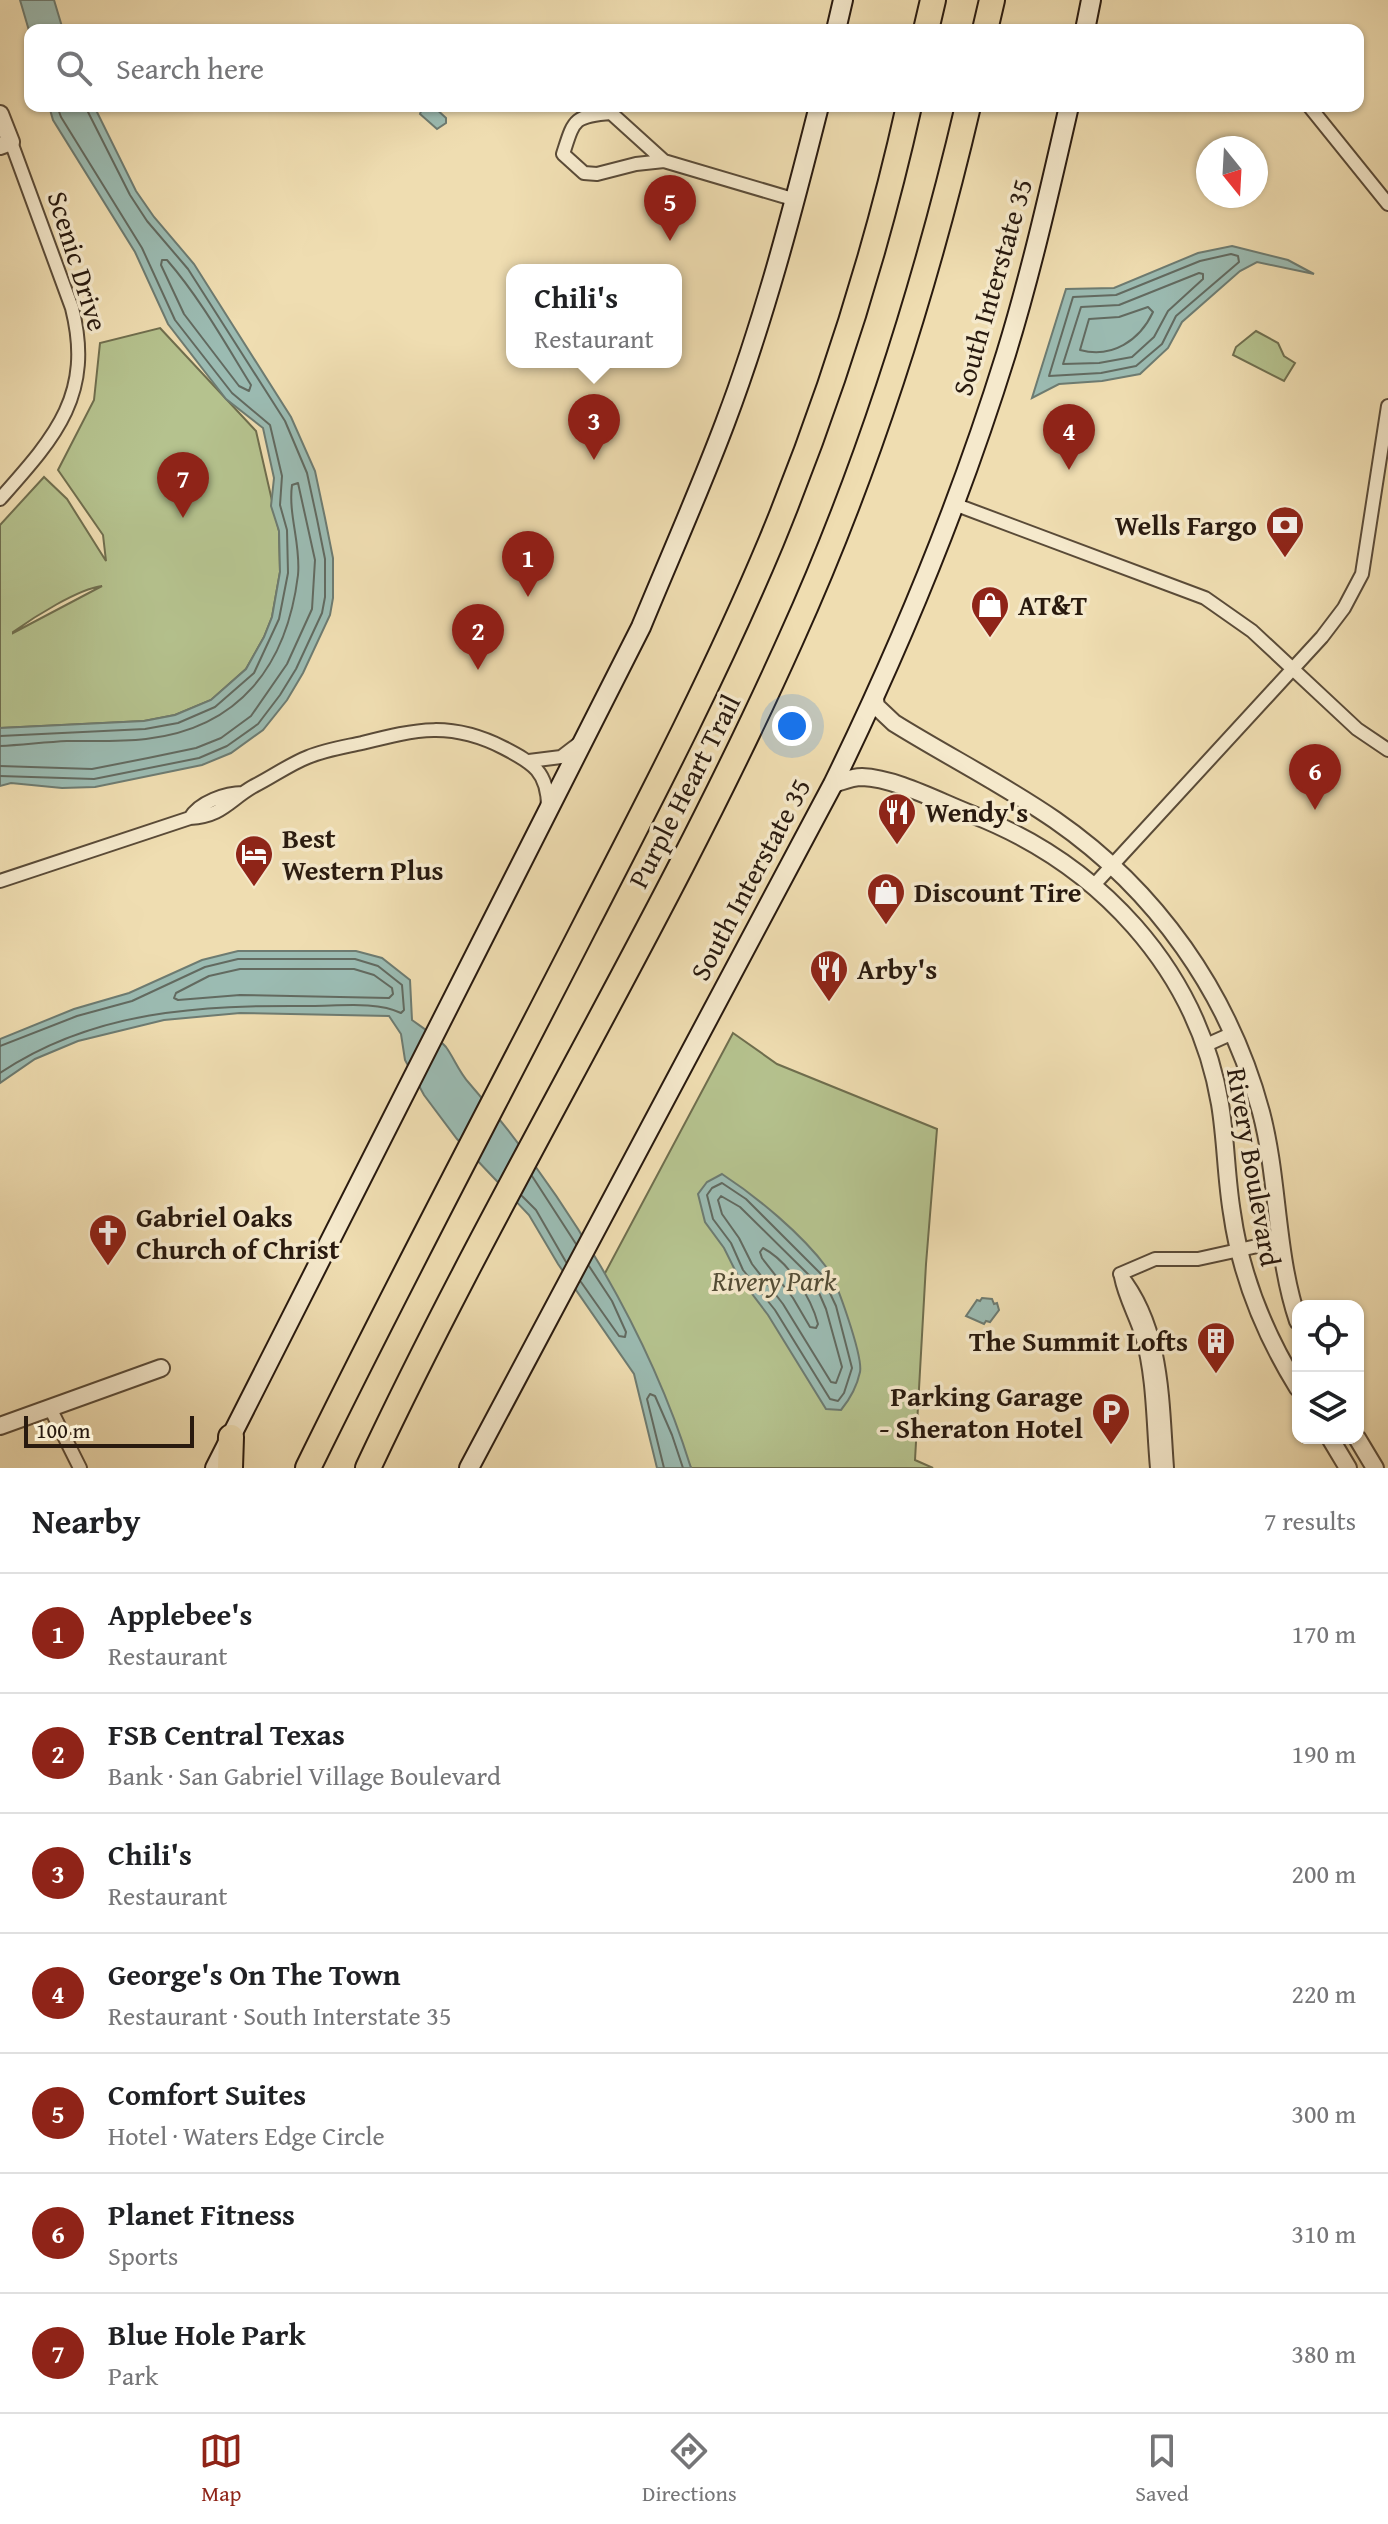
<!DOCTYPE html>
<html lang="en">
<head>
<meta charset="utf-8">
<style>
	body { margin:0; font-family:"Gentium Book Plus",serif; background:#f2f2f2; color:#202124 }
	.controls { position:absolute; right:24px; bottom:24px; display:grid; overflow:hidden; border-radius:16px; box-shadow:0 2px 6px #0004 }
	.controls button { width:72px; height:72px; display:grid; place-items:center; padding:0; border:0; border-bottom:2px solid #e0e0e0; background:#fff; color:#202124; font:40px sans-serif }
	.compass { position:absolute; left:1196px; top:136px; width:72px; height:72px; border-radius:50%; background:#fff; box-shadow:0 2px 6px #0004; rotate:162deg }
	.scale { position:absolute; left:24px; bottom:20px; width:170px; box-sizing:border-box; padding-left:8px; border:4px solid #291a0f; border-top:0; font-size:22px; line-height:28px; white-space:nowrap; color:#291a0f; -webkit-text-stroke:6px #f5e9cc; paint-order:stroke }
	.you { position:absolute; left:792px; top:726px; width:28px; height:28px; margin:-20px; border:6px solid #fff; border-radius:50%; background:#1a73e8; box-shadow:0 0 0 12px #1a73e833 }
	.badge { display:grid; place-items:center; width:52px; height:52px; border-radius:50%; background:#8f2418; color:#fff; font-size:26px; font-weight:700 }
	.pin { position:absolute; translate:-50% -66px; filter:drop-shadow(0 2px 4px #0008) }
	.pin::after { content:''; position:absolute; top:42px; width:28px; height:24px; background:inherit; clip-path:polygon(0 0,100% 0,50% 100%) }
	.popup { position:absolute; left:506px; top:264px; width:176px; height:104px; box-sizing:border-box; display:grid; place-content:center; border-radius:16px; background:#fff; filter:drop-shadow(0 2px 6px #0005); font-size:26px; white-space:nowrap; color:#757577 }
	.popup b { font-size:30px; color:#202124 }
	.popup::after { content:''; position:absolute; left:50%; top:100%; margin-left:-16px; border:16px solid transparent; border-top-color:#fff }
	.list { margin:0; padding:0; list-style:none }
	h2 { display:flex; justify-content:space-between; align-items:center; height:104px; margin:0; padding:0 32px; font-size:34px }
	h2 small { font-size:26px; font-weight:400; color:#757577 }
	.list li { display:grid; grid-template-columns:52px 1fr auto; gap:24px; align-items:center; box-sizing:border-box; height:120px; padding:0 32px; border-top:2px solid #e0e0e0 }
	.list b { display:block; font-size:30px; white-space:nowrap }
	.list p { margin:0; font-size:26px; white-space:nowrap; color:#757577 }
	.list em { font-size:26px; font-style:normal; color:#757577 }
	.icon { flex:none; width:44px; height:44px; fill:none; stroke:currentColor; stroke-width:2; stroke-linecap:round; stroke-linejoin:round }
	.map { position:relative; flex:none; width:1388px; height:1468px; overflow:hidden }
	.search { position:absolute; background:#fff; box-shadow:0 2px 6px #0004; left:24px; right:24px; top:24px; height:88px; display:flex; align-items:center; gap:20px; box-sizing:border-box; padding:0 28px; border-radius:16px; color:#757577; font-size:30px }
	.sheet { height:944px; background:#fff }
	nav { display:flex; justify-content:space-around; align-items:center; box-sizing:border-box; height:112px; border-top:2px solid #e0e0e0; background:#fff; font-size:22px; color:#757577 }
	nav a { display:grid; justify-items:center; gap:4px }
	nav .on { color:#8f2418 }
	.map>svg:first-child { display:block }
	.green { fill:#b5c28e; stroke:#6f6e4e; stroke-width:2; fill-rule:evenodd }
	.water { fill:#9bbbb2; stroke:#6d7b71; stroke-width:2 }
	.lines { fill:none; stroke-linecap:round; stroke-linejoin:round }
	.shore { stroke:#626a60; stroke-width:2 }
	.minor-casing { stroke:#5a4b38; stroke-width:16 }
	.tertiary-casing { stroke:#5a4b38; stroke-width:20 }
	.secondary-casing { stroke:#291a0f; stroke-width:22 }
	.motorway-casing { stroke:#291a0f; stroke-width:28 }
	.minor { stroke:#f5e9cc; stroke-width:12 }
	.tertiary { stroke:#f5e9cc; stroke-width:16 }
	.secondary { stroke:#f5e9cc; stroke-width:18 }
	.motorway { stroke:#efddb1; stroke-width:24 }
	.labels { text-anchor:middle; stroke-width:7; stroke-linejoin:round; paint-order:stroke }
	.street-label { font-size:28px; fill:#291a0f; stroke:#f5e9cc }
	.poi-label { font-size:28px; font-weight:bold; fill:#291a0f; stroke:#f5e9cc; text-anchor:start }
	.park-label { font-size:28px; font-style:italic; fill:#534c35; stroke:#f5e9cc }
</style>
</head>
<body>
<div class="map">
<svg width="1388" height="1468" viewBox="0 0 1388 1468">
	<rect width="100%" height="100%" fill="#efddb1"/>
	<filter id="stains"><feTurbulence type="fractalNoise" baseFrequency=".0025" numOctaves="4"/><feColorMatrix values="0 0 0 0 .2 0 0 0 0 .09 0 0 0 0 .02 0 0 0 .5 -.17"/></filter>
	<radialGradient id="worn" r=".72"><stop offset=".6" stop-color="#630" stop-opacity="0"/><stop offset="1" stop-color="#630" stop-opacity=".3"/></radialGradient>
	<!-- green -->
	<path class="green" d="M160,328L256,431L279,531L280,572L272,617L264,637L246,669L211,700L175,715L144,721L0,728V525L44,477L67,499L106,561L103,535L58,470L94,400L100,343ZM102,586L13,633V632C34,617 78,589 102,586Z
		M1256,331L1278,343L1284,356L1295,363L1284,381L1233,355L1236,347Z
		M733,1033L777,1064L937,1129L926,1264L915,1460L933,1468H691L604,1275Z"/>
	<!-- water -->
	<path class="water" d="M20,0H54L63,30H30V34Z
		M49,106H94L136,191L154,217L194,264L291,417L315,471L325,518L333,558V598L330,615L303,673L287,700L263,730L231,753L202,765L95,787L62,788L11,783L0,786V728L144,721L175,715L211,700L246,669L264,637L272,617L280,572L279,531L271,506L274,478L263,428L226,399L168,324L135,252L53,120Z
		M423,106H433L446,118V123L437,129L420,114Z
		M1232,246L1288,260L1314,274L1257,262L1240,271L1182,322L1168,348L1140,374L1102,381L1059,384L1032,398L1066,289L1114,288L1198,253Z
		M238,951H356L382,958L410,980L412,1020C423,1028 437,1037 446,1047C454,1058 459,1072 469,1083C564,1192 648,1329 691,1468H657L634,1374L558,1264L529,1215L457,1139L424,1095L405,1060L401,1034L389,1016L240,1013L164,1020L78,1041L35,1059L0,1083V1039L74,1009L129,993L202,960Z
		M722,1174C757,1197 802,1234 827,1268C837,1281 863,1357 860,1372C857,1386 850,1399 841,1410L826,1409L768,1315L737,1274L724,1248L705,1222L698,1194L707,1182Z
		M982,1298L992,1299L994,1304L997,1303L999,1310L990,1322L986,1321L984,1324L966,1316L977,1300L980,1301Z"/>
	<g class="lines">
		<!-- shore -->
		<path class="shore" d="M1231,254L1238,256L1239,262L1176,316L1162,344L1136,366L1101,373L1049,376L1073,297L1116,295L1200,261Z
			M162,260H167C200,298 225,343 251,385L249,391L239,386L184,314L161,265Z
			M1199,273L1203,274V279L1168,311L1154,337L1132,357L1099,363L1063,364L1081,307L1119,305Z
			M1148,307L1153,312C1140,340 1112,359 1080,350L1089,319L1119,317Z
			M0,736L145,729L178,723L215,707L254,673L279,619L288,573L287,530L280,505L282,476L270,425L232,393L175,320L142,248L61,117L57,106
			M0,746C22,745 45,742 67,741C93,741 120,742 146,739C240,728 287,665 298,575C301,544 288,515 292,485L298,483L315,560L312,609L287,664L251,716L221,738L196,748L148,758L92,769L0,766
			M0,776L94,779L199,758L227,746L258,724L280,695L296,669L322,613L325,597V559L317,519L307,473L285,421L188,269L147,221L130,195L88,112L87,106
			M240,969H354L374,975L392,988L393,994L389,998L240,995L178,1000L174,998L176,993L209,976Z
			M0,1046L77,1016L132,1001L205,967L238,959H355L378,966L402,985L404,1010L401,1013C377,1001 339,1006 311,1006C201,1005 94,1010 0,1073
			M532,1176L576,1244
			M722,1183L746,1199L821,1274L836,1306L852,1368L844,1393L838,1401L830,1399L775,1310L743,1270L731,1243L713,1219L707,1195L712,1188Z
			M522,1196L536,1210L566,1262
			M721,1196L740,1207L813,1279L826,1309L842,1367L836,1383L831,1382L783,1304L752,1264L739,1238L722,1214L718,1200Z
			M763,1248C788,1261 811,1297 818,1324L816,1328L810,1327L793,1298L762,1258L760,1252Z
			M581,1282L619,1336L625,1337L626,1332L612,1301L589,1266
			M664,1468L647,1399L650,1394L655,1396L672,1435L683,1468"/>
		<defs>
			<path id="minor" d="M1309,106L1388,204
				M664,161L611,113C573,116 574,120 563,154L584,173L597,174L636,164L664,161L796,200
				M0,499C55,437 94,395 72,308L11,142
				M954,504L1205,598L1252,631L1357,729L1388,750
				M529,761L561,757L578,744
				M190,818C199,802 226,793 243,793
				M0,881L190,818C223,816 229,800 254,786C272,777 290,764 308,757C325,750 344,747 362,743C417,729 451,721 504,748C533,763 548,772 548,807
				M1094,885L1322,637L1344,608L1362,574L1388,406
				M1204,1046L1233,1033
				M1120,1274C1164,1328 1162,1401 1167,1468
				M1120,1274L1155,1259H1198L1280,1241
				M1121,1277C1125,1298 1136,1316 1142,1336C1154,1378 1153,1425 1157,1468
				M50,1408L80,1468"/>
			<path id="tertiary" d="M0,114L11,142L0,146
				M875,699L876,706L894,723C947,756 1003,784 1055,820C1156,890 1229,993 1261,1112C1279,1180 1275,1253 1298,1321
				M833,784C843,781 852,777 862,777C895,778 940,802 971,814C1098,863 1197,968 1220,1104C1226,1140 1226,1177 1232,1213C1241,1277 1264,1333 1298,1388
				M0,1426L161,1368
				M1330,1438L1348,1468
				M1357,1438L1375,1468"/>
			<path id="secondary" d="M836,30L843,0
				M1085,30L1091,0
				M215,1468L641,627C669,559 699,492 725,423C764,320 792,213 819,106
				M469,1468L833,784C901,645 960,502 1006,354C1031,273 1050,189 1069,106"/>
			<path id="motorway" d="M926,30L933,0
				M985,30L992,0
				M230,1468L231,1437
				M308,1468C398,1284 495,1102 588,920C652,796 717,671 771,542C829,401 876,254 909,106
				M368,1468C500,1187 664,923 791,639C869,467 925,289 968,106"/>
		</defs>
		<!-- minor casing -->
		<use href="#minor" class="minor-casing"/>
		<!-- tertiary casing -->
		<use href="#tertiary" class="tertiary-casing"/>
		<!-- secondary casing -->
		<use href="#secondary" class="secondary-casing"/>
		<!-- motorway casing -->
		<use href="#motorway" class="motorway-casing"/>
		<!-- minor -->
		<use href="#minor" class="minor"/>
		<!-- tertiary -->
		<use href="#tertiary" class="tertiary"/>
		<!-- secondary -->
		<use href="#secondary" class="secondary"/>
		<!-- motorway -->
		<use href="#motorway" class="motorway"/>
	</g>
	<!-- icons -->
	<defs>
		<symbol id="bank-pin" viewBox="-11 -11 22 30"><path d="M0 17L-7.5 6A9.5 9.5 0 1 1 7.5 6Z" fill="#8f2418" stroke="#f5e9cc"/><path d="M-6-4H6V4H-6ZM0-2.3a2.3 2.3 0 1 0 0 4.6a2.3 2.3 0 1 0 0-4.6Z" fill="#fff"/></symbol>
		<symbol id="shop-pin" viewBox="-11 -11 22 30"><path d="M0 17L-7.5 6A9.5 9.5 0 1 1 7.5 6Z" fill="#8f2418" stroke="#f5e9cc"/><path d="M-5-2.5h2.3a2.7 3.5 0 0 1 5.4 0H5L5.5 6h-11ZM-1.5-2.5h3a1.5 2.3 0 0 0-3 0Z" fill="#fff"/></symbol>
		<symbol id="restaurant-pin" viewBox="-11 -11 22 30"><path d="M0 17L-7.5 6A9.5 9.5 0 1 1 7.5 6Z" fill="#8f2418" stroke="#f5e9cc"/><path d="M-5-6h1v4h1v-4h1v4h1v-4h1v5L-1.5 .5V6h-2V.5L-5-1ZM5-6V6H3V1.5H1.5Q1.5-4 5-6Z" fill="#fff"/></symbol>
		<symbol id="hotel-pin" viewBox="-11 -11 22 30"><path d="M0 17L-7.5 6A9.5 9.5 0 1 1 7.5 6Z" fill="#8f2418" stroke="#f5e9cc"/><path d="M-6-4.5h1.5V1H6V5H4.5V3h-9V5H-6ZM-4 0a1.8 1.8 0 1 1 3.6 0ZM.5 0V-2.5h3Q6-2.5 6 0Z" fill="#fff"/></symbol>
		<symbol id="church-pin" viewBox="-11 -11 22 30"><path d="M0 17L-7.5 6A9.5 9.5 0 1 1 7.5 6Z" fill="#8f2418" stroke="#f5e9cc"/><path d="M-1.2-6h2.4v3.5h3.3v2.4h-3.3V6h-2.4V-.1h-3.3v-2.4h3.3Z" fill="#fff"/></symbol>
		<symbol id="building-pin" viewBox="-11 -11 22 30"><path d="M0 17L-7.5 6A9.5 9.5 0 1 1 7.5 6Z" fill="#8f2418" stroke="#f5e9cc"/><path d="M-4-6H4V6H1V3H-1V6H-4ZM-2.5-4.3h1.7v1.8h-1.7ZM.8-4.3h1.7v1.8H.8ZM-2.5-1h1.7V.8h-1.7ZM.8-1h1.7V.8H.8Z" fill="#fff"/></symbol>
		<symbol id="parking-pin" viewBox="-11 -11 22 30"><path d="M0 17L-7.5 6A9.5 9.5 0 1 1 7.5 6Z" fill="#8f2418" stroke="#f5e9cc"/><path d="M-3.5-5.5H1a3.5 3.5 0 0 1 0 7H-1V5.5H-3.5ZM-1-3.4V-.6H.8a1.4 1.4 0 0 0 0-2.8Z" fill="#fff"/></symbol>
	</defs>
	<g fill-rule="evenodd">
		<use href="#bank-pin" x="1263" y="503" width="44" height="60"/>
		<use href="#shop-pin" x="968" y="583" width="44" height="60"/>
		<use href="#restaurant-pin" x="875" y="790" width="44" height="60"/>
		<use href="#hotel-pin" x="232" y="832" width="44" height="60"/>
		<use href="#shop-pin" x="864" y="870" width="44" height="60"/>
		<use href="#restaurant-pin" x="807" y="947" width="44" height="60"/>
		<use href="#church-pin" x="86" y="1211" width="44" height="60"/>
		<use href="#building-pin" x="1194" y="1319" width="44" height="60"/>
		<use href="#parking-pin" x="1089" y="1390" width="44" height="60"/>
	</g>
	<g class="labels">
		<!-- street labels -->
		<g class="street-label">
			<text transform="translate(78 261) rotate(73)" y="10">Scenic Drive</text>
			<text transform="translate(992 287) rotate(-74)" y="10">South Interstate 35</text>
			<text transform="translate(684 791) rotate(-63)" y="10">Purple Heart Trail</text>
			<text transform="translate(750 879) rotate(-62)" y="10">South Interstate 35</text>
			<text transform="translate(1254 1167) rotate(80)" y="10">Rivery Boulevard</text>
		</g>
		<!-- poi labels -->
		<g class="poi-label">
			<text x="1257" y="535" text-anchor="end">Wells Fargo</text>
			<text x="1018" y="615">AT&amp;T</text>
			<text x="925" y="822">Wendy's</text>
			<text x="282" y="848">Best<tspan x="282" dy="32">Western Plus</tspan></text>
			<text x="914" y="902">Discount Tire</text>
			<text x="857" y="979">Arby's</text>
			<text x="136" y="1227">Gabriel Oaks<tspan x="136" dy="32">Church of Christ</tspan></text>
			<text x="1188" y="1351" text-anchor="end">The Summit Lofts</text>
			<text x="1083" y="1406" text-anchor="end">Parking Garage<tspan x="1083" dy="32">- Sheraton Hotel</tspan></text>
		</g>
		<!-- park labels -->
		<g class="park-label">
			<text x="774" y="1291">Rivery Park</text>
		</g>
	</g>
	<rect width="100%" height="100%" filter="url(#stains)"/>
	<rect width="100%" height="100%" fill="url(#worn)"/>
</svg>
<div class="controls">
<button><svg class="icon" aria-label="locate" viewBox="0 0 24 24"><circle cx="12" cy="12" r="6"/><path d="M12 2v4M12 18v4M2 12h4M18 12h4"/></svg></button>
<button><svg class="icon" aria-label="layers" viewBox="0 0 24 24"><path d="M12 4l9 5-9 5-9-5zM3 14l9 5 9-5"/></svg></button>
</div>
<svg class="compass" viewBox="-18 -18 36 36"><path d="M0-13l5 13h-10z" fill="#e53935"/><path d="M0 13l5-13h-10z" fill="#757577"/></svg>
<div class="scale">100 m</div>
<div class="you"></div>
<div class="pin badge" style="left:528px;top:597px">1</div>
<div class="pin badge" style="left:478px;top:670px">2</div>
<div class="pin badge" style="left:594px;top:460px">3</div>
<div class="popup"><b>Chili's</b>Restaurant</div>
<div class="pin badge" style="left:1069px;top:470px">4</div>
<div class="pin badge" style="left:670px;top:241px">5</div>
<div class="pin badge" style="left:1315px;top:810px">6</div>
<div class="pin badge" style="left:183px;top:518px">7</div>
<div class="search"><svg class="icon" aria-label="search" viewBox="0 0 24 24"><circle cx="10" cy="10" r="6"/><path d="M15 15l6 6"/></svg>Search here</div>
</div>
<section class="sheet">
<h2>Nearby<small>7 results</small></h2>
<ul class="list">
<li><span class="badge">1</span><div><b>Applebee's</b><p>Restaurant</p></div><em>170 m</em></li>
<li><span class="badge">2</span><div><b>FSB Central Texas</b><p>Bank · San Gabriel Village Boulevard</p></div><em>190 m</em></li>
<li><span class="badge">3</span><div><b>Chili's</b><p>Restaurant</p></div><em>200 m</em></li>
<li><span class="badge">4</span><div><b>George's On The Town</b><p>Restaurant · South Interstate 35</p></div><em>220 m</em></li>
<li><span class="badge">5</span><div><b>Comfort Suites</b><p>Hotel · Waters Edge Circle</p></div><em>300 m</em></li>
<li><span class="badge">6</span><div><b>Planet Fitness</b><p>Sports</p></div><em>310 m</em></li>
<li><span class="badge">7</span><div><b>Blue Hole Park</b><p>Park</p></div><em>380 m</em></li>
</ul>
</section>
<nav>
<a class="on"><svg class="icon" aria-label="map" viewBox="0 0 24 24"><path d="M3 6l6-2 6 2 6-2v14l-6 2-6-2-6 2zM9 4v14M15 6v14"/></svg>Map</a>
<a><svg class="icon" aria-label="directions" viewBox="0 0 24 24"><path d="M12 3l9 9-9 9-9-9zM9 14v-3h6M13 9l2 2-2 2"/></svg>Directions</a>
<a><svg class="icon" aria-label="saved" viewBox="0 0 24 24"><path d="M7 4h10v16l-5-4-5 4z"/></svg>Saved</a>
</nav>
</body>
</html>
